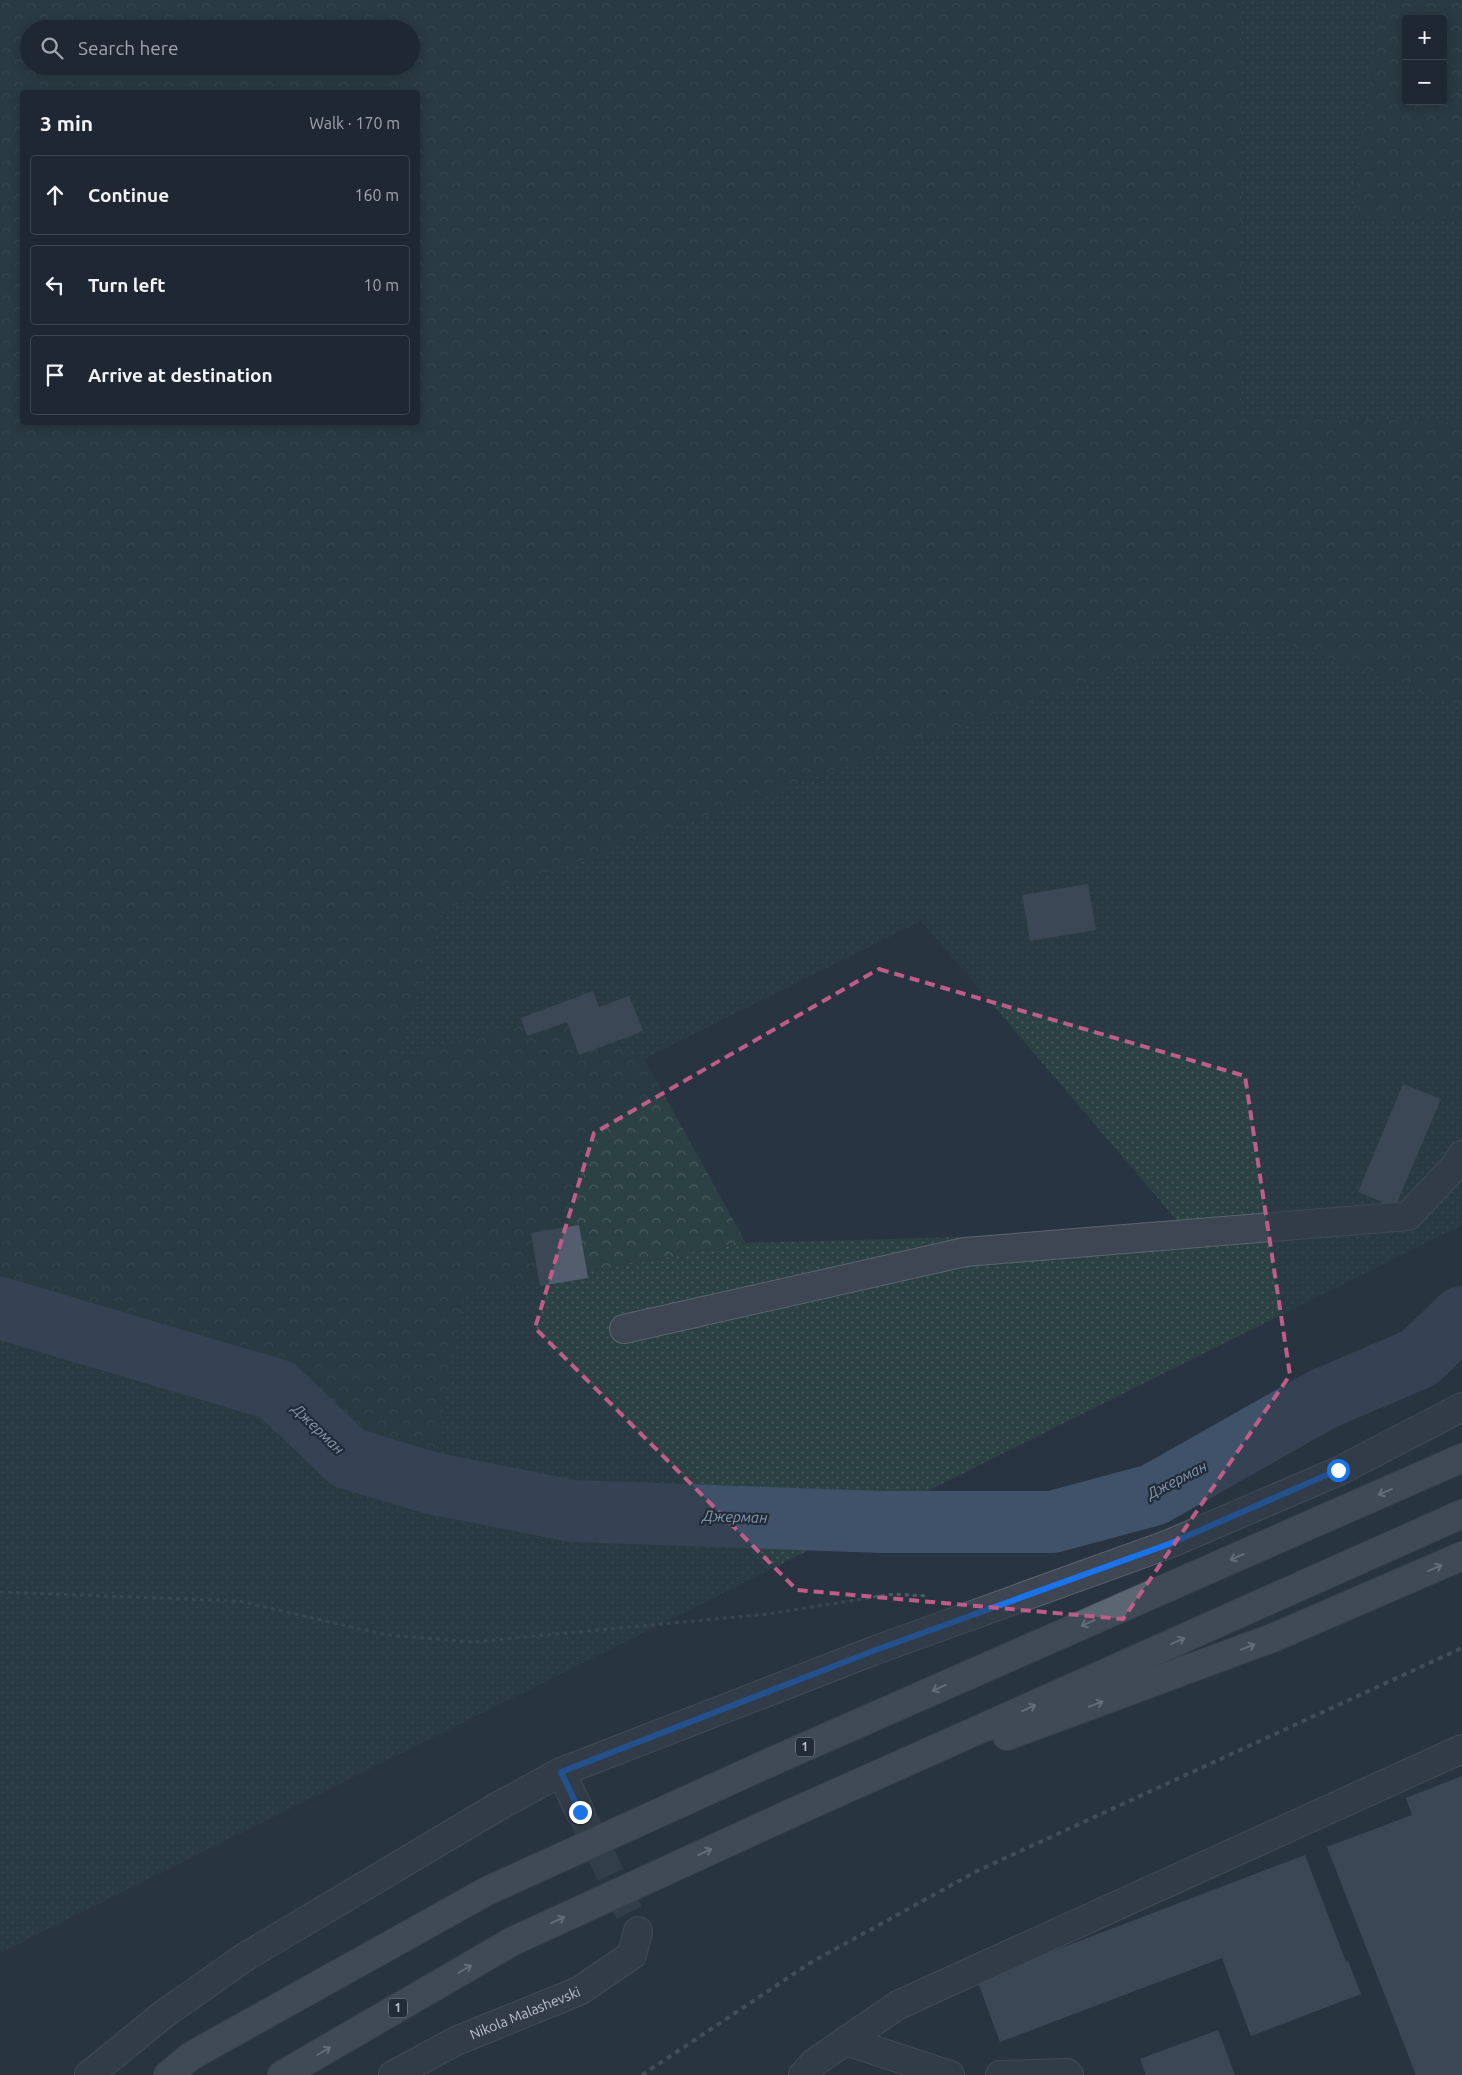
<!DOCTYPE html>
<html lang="en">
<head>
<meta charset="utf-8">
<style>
	body { margin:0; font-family:Ubuntu,sans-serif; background:#2c333e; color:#f1f3f6 }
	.controls { position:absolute; right:15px; top:15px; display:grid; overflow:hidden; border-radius:5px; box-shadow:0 2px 12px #0003 }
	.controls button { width:45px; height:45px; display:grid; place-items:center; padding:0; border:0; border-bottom:1px solid #3c444d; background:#1f2732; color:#f1f3f6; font:25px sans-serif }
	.stop { position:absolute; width:15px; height:15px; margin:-11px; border:4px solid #1a73e8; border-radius:50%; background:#fff }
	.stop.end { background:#1a73e8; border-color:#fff; box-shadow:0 1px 5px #0008 }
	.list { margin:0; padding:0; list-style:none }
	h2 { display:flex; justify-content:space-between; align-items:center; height:65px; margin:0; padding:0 20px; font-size:21px }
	h2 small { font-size:16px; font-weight:400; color:#a1a5ac }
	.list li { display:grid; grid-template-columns:32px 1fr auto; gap:15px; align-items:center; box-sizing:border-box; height:80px; margin:0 10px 10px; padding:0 10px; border:1px solid #3c444d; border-radius:5px }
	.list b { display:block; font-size:19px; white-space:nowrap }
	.list em { font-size:16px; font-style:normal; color:#a1a5ac }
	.icon { flex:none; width:28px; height:28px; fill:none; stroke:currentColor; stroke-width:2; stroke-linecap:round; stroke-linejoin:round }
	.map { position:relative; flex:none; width:1462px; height:2075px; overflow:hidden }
	.search { position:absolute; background:#1f2732; box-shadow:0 2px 12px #0003; left:20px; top:20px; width:400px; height:55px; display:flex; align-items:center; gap:12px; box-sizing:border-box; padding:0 18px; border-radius:28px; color:#a1a5ac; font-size:19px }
	.panel { position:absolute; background:#1f2732; box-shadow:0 2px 12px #0003; left:20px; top:90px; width:400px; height:335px; border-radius:5px }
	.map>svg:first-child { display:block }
	.grass { fill:url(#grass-dots) }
	.forest { fill:url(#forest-crowns); fill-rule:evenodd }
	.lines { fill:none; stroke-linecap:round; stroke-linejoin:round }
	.river { stroke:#40526a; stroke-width:62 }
	.building { fill:#535d6d }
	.minor-tunnel { stroke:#3f4957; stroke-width:28; stroke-dasharray:28 14; stroke-linecap:butt }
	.minor-casing { stroke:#5c646f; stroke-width:30 }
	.major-casing { stroke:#474f5b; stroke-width:30 }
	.path { stroke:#4a5d60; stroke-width:3; stroke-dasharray:4 4; stroke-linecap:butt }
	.minor { stroke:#3d4652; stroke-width:28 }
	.major { stroke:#5c6572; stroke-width:28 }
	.rail { stroke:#606a79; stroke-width:4; stroke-dasharray:5 5; stroke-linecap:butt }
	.oneway { stroke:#a8afba }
	.route { stroke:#1a73e8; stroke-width:6 }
	.marked { fill:none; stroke:#bf5c88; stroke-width:4; stroke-dasharray:10 6; stroke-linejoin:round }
	.labels { text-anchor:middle; stroke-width:4.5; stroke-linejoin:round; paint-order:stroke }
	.shield { fill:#222b38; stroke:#8d94a0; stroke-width:1 }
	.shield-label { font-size:12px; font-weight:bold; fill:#bbc1cc }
	.street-label { font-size:14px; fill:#bbc1cc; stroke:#222b38 }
	.water-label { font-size:15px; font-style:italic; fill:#8498b1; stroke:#222b38 }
</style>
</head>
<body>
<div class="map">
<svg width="1462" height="2075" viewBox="0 0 1462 2075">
	<defs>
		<pattern id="grass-dots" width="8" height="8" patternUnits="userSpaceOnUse" patternTransform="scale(1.25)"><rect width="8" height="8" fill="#2b4143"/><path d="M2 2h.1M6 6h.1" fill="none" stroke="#485b5d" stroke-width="1.8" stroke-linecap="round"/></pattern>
		<pattern id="forest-crowns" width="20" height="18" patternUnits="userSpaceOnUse" patternTransform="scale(1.25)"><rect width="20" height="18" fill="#2b4143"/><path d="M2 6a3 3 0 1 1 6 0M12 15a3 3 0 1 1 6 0" fill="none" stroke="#485b5d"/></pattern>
	</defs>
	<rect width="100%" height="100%" fill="#293442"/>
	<!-- grass -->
	<path class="grass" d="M1241,0H1381L1352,218H1462V423L1241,414Z
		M1242,627L1462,706V1225L0,1953V1295L161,1329L425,1513L464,1294L746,1243L1186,1231L921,921L644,1059L545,1018L396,1059L443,909Z"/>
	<!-- forest -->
	<path class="forest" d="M0,0H1241V414L1462,423V706L1242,627L443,909L396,1058L545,1018L644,1059L746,1243L464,1294L426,1513L161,1329L0,1295ZM29,29H411V66H29ZM22,92H418V422H22Z
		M1381,0H1462V218H1352ZM1406,19H1443V101H1406Z"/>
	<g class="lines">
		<!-- river -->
		<path class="river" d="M0,1308L277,1390L348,1458L431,1483L573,1511L882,1522H1052L1153,1495L1323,1399L1419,1358L1462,1317"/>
	</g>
	<!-- building -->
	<path class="building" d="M1088,884L1096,930L1030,941L1022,895Z
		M593,991L599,1007L629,996L643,1031L579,1055L567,1022L527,1036L521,1018Z
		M1403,1084L1441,1099L1395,1207L1358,1192Z
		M579,1225L588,1278L540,1286L531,1233Z
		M1462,1776V2075H1416L1327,1847L1412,1815L1406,1798Z
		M1305,1855L1346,1962L1348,1961L1361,1994L1251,2036L1222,1958L1000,2042L977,1980Z
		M1218,2030L1235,2075H1146L1140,2059Z"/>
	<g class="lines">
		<!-- minor-tunnel -->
		<path class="minor-tunnel" d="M580,1812L638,1931"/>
		<defs>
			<g id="minor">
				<path d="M624,1329L965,1252L1408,1216L1455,1166L1462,1155"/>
				<path d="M561,1772L580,1812"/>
				<path d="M846,2041L950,2075"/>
				<path d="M89,2075L164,2014L245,1957L497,1807L561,1772L873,1651L1169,1544L1339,1471L1462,1407"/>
				<path id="s1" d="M393,2075L456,2041L579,1991L632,1955L638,1931"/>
				<path d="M803,2075L815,2062L898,2005L1462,1749"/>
				<path d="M1000,2075L1067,2073L1069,2075"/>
			</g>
			<path id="major" d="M1007,1736L1275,1637L1462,1556
				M168,2075L191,2056L487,1891L773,1761L1462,1458
				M282,2075L513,1941L794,1812L1462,1514"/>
		</defs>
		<!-- minor casing -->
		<use href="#minor" class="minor-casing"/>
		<!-- major casing -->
		<use href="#major" class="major-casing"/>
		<!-- path -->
		<path class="path" d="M0,1592L238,1601L387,1635L472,1642L768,1614L894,1594L927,1596"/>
		<!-- minor -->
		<use href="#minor" class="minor"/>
		<!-- major -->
		<use href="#major" class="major"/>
		<!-- rail -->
		<path class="rail" d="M642,2075L810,1963L977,1871L1462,1648"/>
	</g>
	<!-- one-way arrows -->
	<defs><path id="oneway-shaft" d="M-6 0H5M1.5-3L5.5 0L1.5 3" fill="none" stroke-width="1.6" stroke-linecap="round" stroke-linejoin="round" transform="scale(1.25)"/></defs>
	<g class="oneway">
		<use href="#oneway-shaft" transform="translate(1385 1492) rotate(156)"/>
		<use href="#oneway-shaft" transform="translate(1237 1557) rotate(156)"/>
		<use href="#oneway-shaft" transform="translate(1435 1568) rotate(-24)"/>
		<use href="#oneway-shaft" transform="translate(1088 1623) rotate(156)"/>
		<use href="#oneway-shaft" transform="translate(1178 1641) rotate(-24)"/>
		<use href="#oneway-shaft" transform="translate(1248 1647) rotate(-21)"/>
		<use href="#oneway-shaft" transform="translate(939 1688) rotate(156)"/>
		<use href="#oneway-shaft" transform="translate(1096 1704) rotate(-20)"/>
		<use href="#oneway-shaft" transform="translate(1029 1708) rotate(-24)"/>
		<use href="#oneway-shaft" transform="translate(705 1852) rotate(-25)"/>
		<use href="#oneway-shaft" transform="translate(558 1920) rotate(-25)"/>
		<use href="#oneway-shaft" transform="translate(465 1969) rotate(-30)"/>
		<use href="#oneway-shaft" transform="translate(324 2051) rotate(-30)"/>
	</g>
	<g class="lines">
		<!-- route -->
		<path class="route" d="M580,1812L561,1772L873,1651L1169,1544L1338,1470"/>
	</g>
	<!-- marked area -->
	<path d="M0 0H1462V2075H0ZM879,969L1245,1076L1290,1375L1123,1619L797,1590L535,1328L594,1133Z" fill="#293442" fill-opacity=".55" fill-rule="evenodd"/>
	<path class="marked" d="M879,969L1245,1076L1290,1375L1123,1619L797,1590L535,1328L594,1133Z"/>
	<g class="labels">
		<!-- shield labels -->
		<g class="shield">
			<rect x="796" y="1737.5" width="18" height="19" rx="4"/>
			<rect x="389" y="1998.5" width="18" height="19" rx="4"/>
		</g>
		<g class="shield-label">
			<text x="805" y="1751">1</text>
			<text x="398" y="2012">1</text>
		</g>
		<!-- street labels -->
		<g class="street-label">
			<text dy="5" stroke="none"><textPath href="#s1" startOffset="146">Nikola Malashevski</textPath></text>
		</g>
		<!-- water labels -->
		<g class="water-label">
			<text transform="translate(318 1429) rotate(44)" y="5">Джерман</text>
			<text transform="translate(1177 1480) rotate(-27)" y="5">Джерман</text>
			<text transform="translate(735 1517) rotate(2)" y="5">Джерман</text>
		</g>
	</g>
</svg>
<div class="controls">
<button>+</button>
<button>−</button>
</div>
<div class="stop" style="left:1338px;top:1470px"></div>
<div class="stop end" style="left:580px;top:1812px"></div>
<div class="search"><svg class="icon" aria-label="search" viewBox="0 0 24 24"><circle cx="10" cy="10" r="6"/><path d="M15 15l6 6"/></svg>Search here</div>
<section class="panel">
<h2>3 min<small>Walk · 170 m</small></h2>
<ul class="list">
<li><svg class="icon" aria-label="ahead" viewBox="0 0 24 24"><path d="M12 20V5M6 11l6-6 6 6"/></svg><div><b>Continue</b></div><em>160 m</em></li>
<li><svg class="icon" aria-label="left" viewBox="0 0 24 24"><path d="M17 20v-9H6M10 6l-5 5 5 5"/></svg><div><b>Turn left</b></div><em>10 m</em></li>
<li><svg class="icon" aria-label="arrive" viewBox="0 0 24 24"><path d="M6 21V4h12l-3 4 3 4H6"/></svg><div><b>Arrive at destination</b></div></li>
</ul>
</section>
</div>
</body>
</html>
